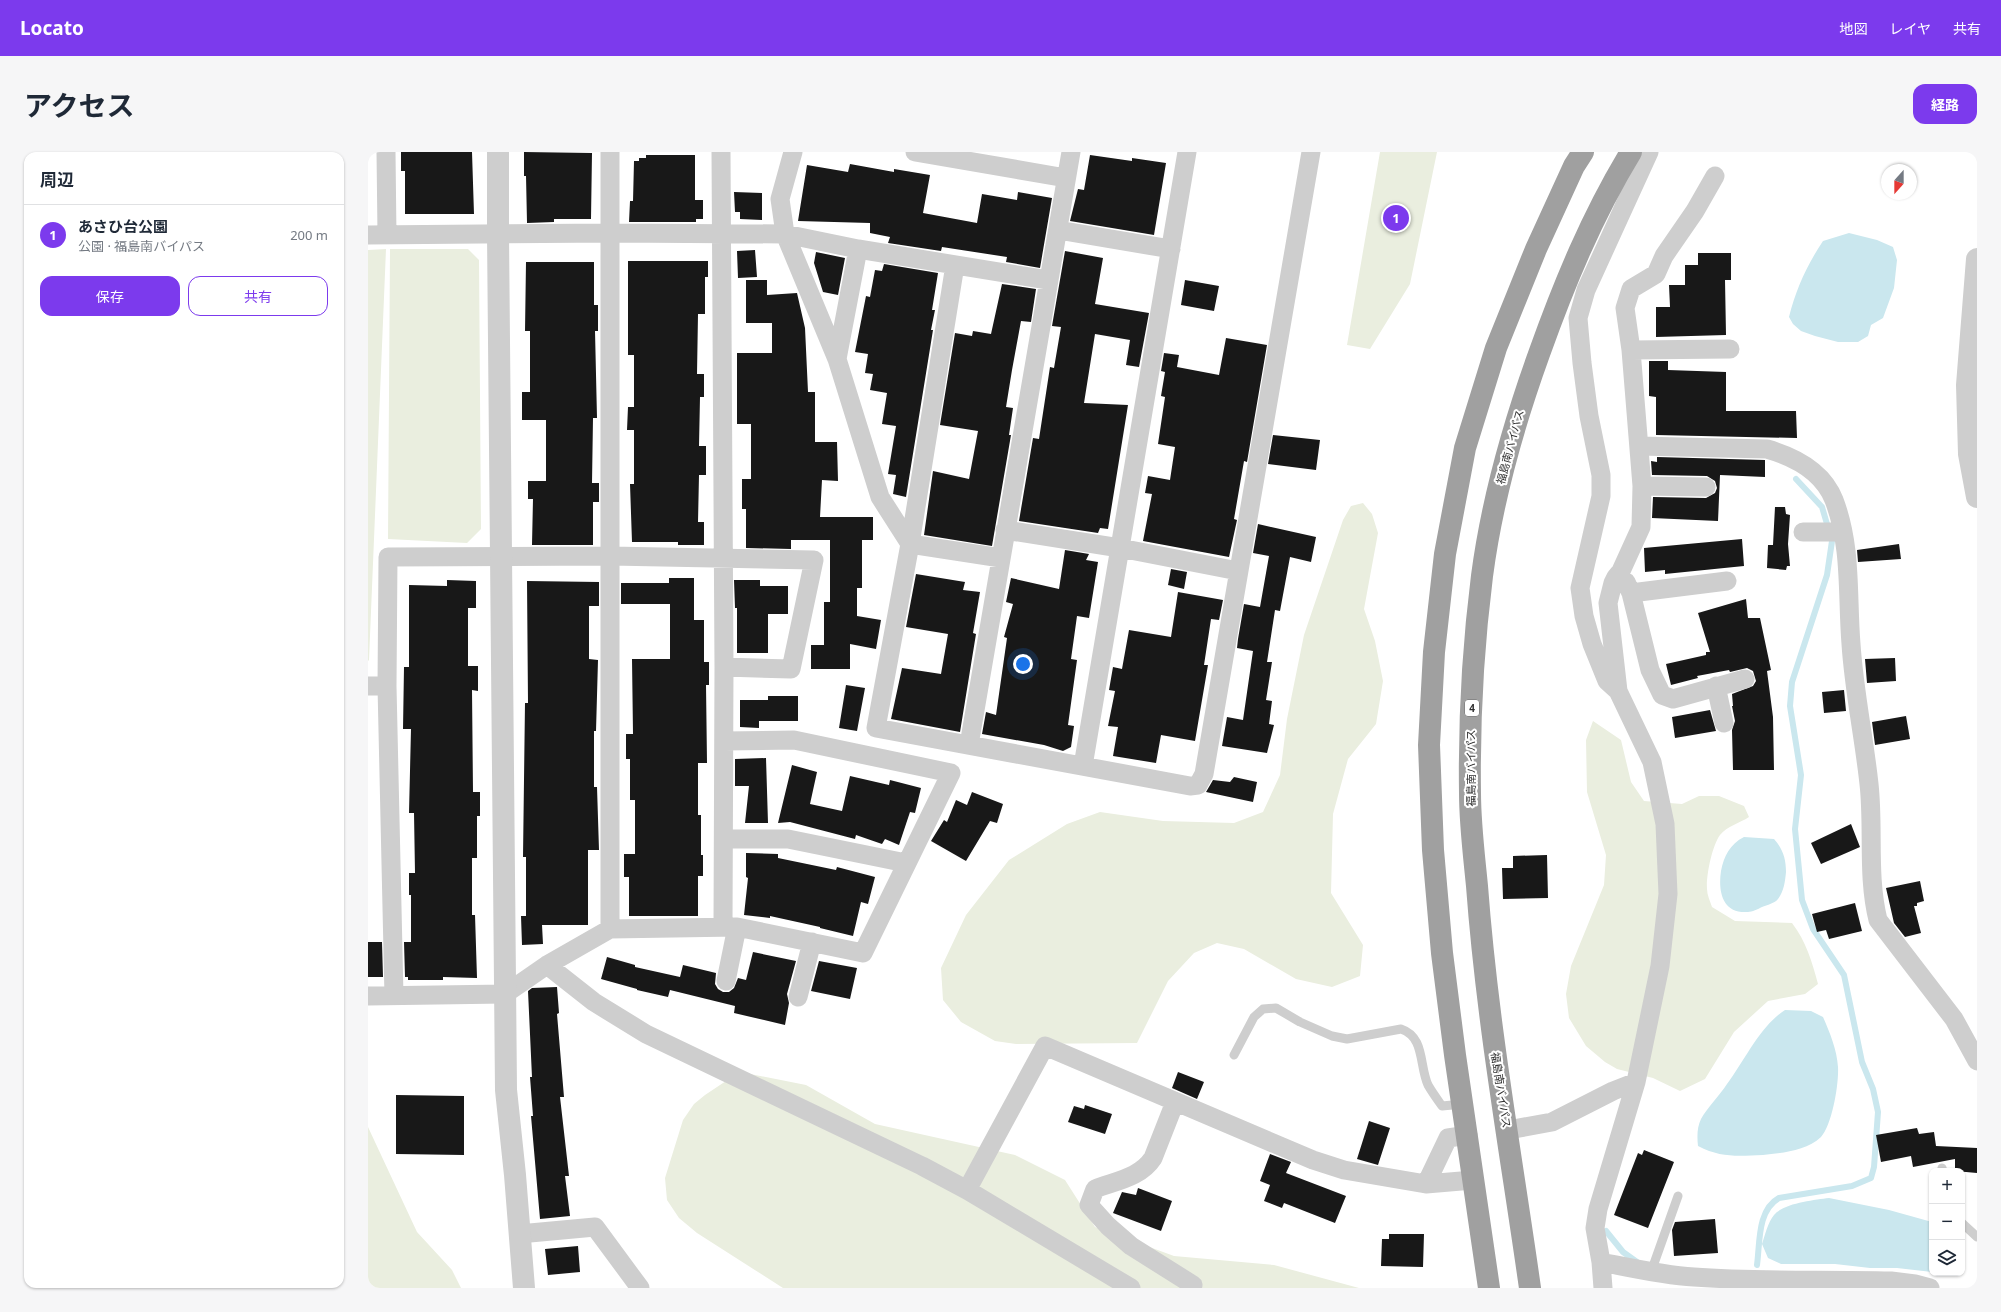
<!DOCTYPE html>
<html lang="ja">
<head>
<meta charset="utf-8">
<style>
	body { margin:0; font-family:"Noto Sans","Noto Sans JP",sans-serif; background:#f6f6f7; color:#1f2937 }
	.controls { position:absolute; right:12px; bottom:12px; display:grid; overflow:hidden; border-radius:8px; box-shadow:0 1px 3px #0004 }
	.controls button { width:36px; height:36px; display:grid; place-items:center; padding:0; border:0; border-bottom:1px solid #e0e1e3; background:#fff; color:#1f2937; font:20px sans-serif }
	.compass { position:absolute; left:1513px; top:12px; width:36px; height:36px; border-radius:50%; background:#fff; box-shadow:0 1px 3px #0004; rotate:201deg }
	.you { position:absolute; left:655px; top:512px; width:14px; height:14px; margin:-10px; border:3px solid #fff; border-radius:50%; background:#1a73e8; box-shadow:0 0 0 6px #1a73e833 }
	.badge { display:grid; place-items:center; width:26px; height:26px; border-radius:50%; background:#7c3aed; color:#fff; font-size:13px; font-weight:700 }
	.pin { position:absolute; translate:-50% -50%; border:2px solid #fff; box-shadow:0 1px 4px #0006 }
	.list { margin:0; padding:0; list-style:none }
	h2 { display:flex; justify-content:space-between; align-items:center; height:52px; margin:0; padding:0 16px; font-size:17px }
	h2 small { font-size:13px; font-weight:400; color:#747a83 }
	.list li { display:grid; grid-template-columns:26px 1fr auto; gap:12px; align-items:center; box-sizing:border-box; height:60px; padding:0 16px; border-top:1px solid #e0e1e3 }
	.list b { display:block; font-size:15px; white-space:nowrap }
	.list p { margin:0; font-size:13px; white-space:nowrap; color:#747a83 }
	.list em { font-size:13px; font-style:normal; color:#747a83 }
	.actions { display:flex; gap:8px; padding:12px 16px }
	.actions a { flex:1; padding:9px 0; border:1px solid #7c3aed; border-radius:12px; text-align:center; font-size:14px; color:#7c3aed }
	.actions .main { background:#7c3aed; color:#fff }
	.icon { flex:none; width:22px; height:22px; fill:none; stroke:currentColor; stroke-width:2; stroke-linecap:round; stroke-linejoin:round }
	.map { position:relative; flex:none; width:1609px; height:1136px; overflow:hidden; border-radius:12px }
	header { display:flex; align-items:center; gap:24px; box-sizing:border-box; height:56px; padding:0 20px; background:#7c3aed; color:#fff }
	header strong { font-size:19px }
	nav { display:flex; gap:22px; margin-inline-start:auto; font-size:14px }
	.intro { display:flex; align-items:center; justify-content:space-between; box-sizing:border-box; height:96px; padding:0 24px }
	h1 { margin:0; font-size:28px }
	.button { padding:10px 18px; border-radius:12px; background:#7c3aed; color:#fff; font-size:14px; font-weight:700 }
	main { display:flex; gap:24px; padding:0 24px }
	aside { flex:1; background:#fff; border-radius:12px; box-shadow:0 1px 3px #0004 }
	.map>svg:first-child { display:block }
	.green { fill:#eaeedf }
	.water { fill:#cae7ee }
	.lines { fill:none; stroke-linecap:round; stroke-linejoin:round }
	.stream { stroke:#cae7ee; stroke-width:6 }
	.building { fill:#181818 }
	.service { stroke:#cecece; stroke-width:9 }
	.minor { stroke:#cecece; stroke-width:19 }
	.tertiary { stroke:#cecece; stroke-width:22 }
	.trunk { stroke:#a0a0a0; stroke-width:22 }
	.labels { text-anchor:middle; stroke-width:4; stroke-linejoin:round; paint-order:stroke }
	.shield { fill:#fff; stroke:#6f6f6f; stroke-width:1 }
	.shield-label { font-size:10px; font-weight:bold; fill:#313131 }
	.street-label { font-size:11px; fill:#313131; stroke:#fff }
</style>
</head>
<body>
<header>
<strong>Locato</strong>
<nav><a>地図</a><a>レイヤ</a><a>共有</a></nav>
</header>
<div class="intro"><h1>アクセス</h1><a class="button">経路</a></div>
<main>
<aside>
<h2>周辺<small></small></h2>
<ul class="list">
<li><span class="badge">1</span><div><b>あさひ台公園</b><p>公園 · 福島南バイパス</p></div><em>200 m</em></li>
</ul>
<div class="actions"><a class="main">保存</a><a>共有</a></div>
</aside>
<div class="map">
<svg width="1609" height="1136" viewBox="0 0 1609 1136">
	<rect width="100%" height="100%" fill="#fff"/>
	<!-- green -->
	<path class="green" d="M1012,0H1069L1042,132L1002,197L979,193Z
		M18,97L1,508L0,509V98Z
		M22,97H100L111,108L113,377L99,391L20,387Z
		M995,351L1004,362L1010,381L996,457L1007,489L1015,529L1008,572L980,607L965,662L963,741L995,793L992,824L964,835L928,827L876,797L849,791L826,801L800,829L769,891L648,892L627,889L593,870L575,848L573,816L598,763L641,708L699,672L732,660L795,669L866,671L895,660L912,623L919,567L936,483L975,368L983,354Z
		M1225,569L1253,588L1263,630L1276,649L1314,652L1331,644H1351L1376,654L1381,665C1372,671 1359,674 1352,683C1344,694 1338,724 1339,737C1339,743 1342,749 1344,755L1367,769L1424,771C1438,789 1444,810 1450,832L1437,842L1400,849L1366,880L1337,927L1312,939L1285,926L1249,917L1237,910L1218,894L1201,866L1198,842L1203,814L1236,733L1238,703L1219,640L1218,588Z
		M382,922L438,933L507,972L647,1003L697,1028L727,1075L806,1104L906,1113L991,1136H415L329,1081L311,1066L299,1048L297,1026L315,968L326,952L337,943L358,929Z
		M0,975L49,1080L84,1118L93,1136H0Z"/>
	<!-- water -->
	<path class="water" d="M1481,81L1509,88L1525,95L1529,108L1526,136L1515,166L1503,173L1500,184L1490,190H1470L1447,184L1433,179L1425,172L1421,165C1428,137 1439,113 1455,89Z
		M1376,685L1406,687C1415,697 1418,707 1418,720C1417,730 1416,739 1410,747C1407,751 1399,753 1394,755C1390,757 1384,760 1380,760C1354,762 1350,739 1353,719C1356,704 1362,692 1376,685Z
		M1417,858L1443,859L1455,865C1462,881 1469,898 1470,915C1471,932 1464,973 1453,985C1438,999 1414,1001 1395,1003C1370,1004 1353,1006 1330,994C1329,985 1329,975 1333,967C1339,956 1352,943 1359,932C1377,908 1392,874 1417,858Z
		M1461,1046L1521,1058L1564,1070V1120L1529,1116H1502L1467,1112H1413L1400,1106L1394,1092C1397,1083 1400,1070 1406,1063C1416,1051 1446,1048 1461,1046Z"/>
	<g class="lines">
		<!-- stream -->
		<path class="stream" d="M1428,327L1454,355L1459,372
			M1238,1079L1255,1100L1269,1110
			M1389,1113C1392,1092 1389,1058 1411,1046L1484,1034L1503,1026L1506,1015L1510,960L1505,937L1494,910L1476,823L1445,777L1434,748L1427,677L1433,623L1422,554L1424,530L1459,423L1464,389"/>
	</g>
	<!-- building -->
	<path class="building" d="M33,0H104L106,62H37V19H33Z
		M156,0L224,1L223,67H186V70L159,71L158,24H156Z
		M278,3H327V48H335V67H328V70H261L262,49H265L266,9H271V6H278Z
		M722,3L764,9V6L798,11L786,83L702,69L710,37L716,38Z
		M482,12L526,20V17L562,23L555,61L609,71L614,42L649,48L650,40L684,46L672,116L638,110L639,105L574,95L573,99L520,91L522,85L502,81V71L430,69L439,13L480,20Z
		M366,40L394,41V68L372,67V60H367Z
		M387,98L389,125L370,126L369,99Z
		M697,99L735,106L727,152L781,161L771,215L758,213L762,188L727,182L716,251L760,253L740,377L732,376L730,381L651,369L665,286L671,287L682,215L686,216L693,175L684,174Z
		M448,100L477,106L470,143L455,140L446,111Z
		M1330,101H1363V128H1357L1358,183L1288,185V155H1302L1301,133H1317V113H1330Z
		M260,109H340V125H337V162H330L329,222H336V245H332L331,294H338V323H331L330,370H336V393H310V390H264L262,332H266V278H259L260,255H266V203H260Z
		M158,110H226V153H230V179H227L229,266H225L224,331H231V350H225V393H164L165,347H160V329H178V268H154V240H162V179H157Z
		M516,112L570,121L564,158H567L563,178H565L538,345L525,342L528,323L520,322L528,274L514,272L519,241L502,238L505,222L497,221L500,202L487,200L498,144L502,145L507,118L514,119Z
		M378,128H399V143L429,141L437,176L440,240H447V290H469L470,329L454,328L452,365H505V388H494V436H489V464L513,468L508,497L482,492V517H443V493H456V450H462V388H423V397L378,396V357H374V327H383V272H369V201H404V171H378Z
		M817,128L851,134L846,159L813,153Z
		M634,132L668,137L663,170L653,169L644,218L638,255L645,256L641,283H643L624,394L556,383L565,319L601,327L610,279L572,273L587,181L604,184L605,179L623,182Z
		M858,186L899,193L879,310L876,309L866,367L869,368L861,405L775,389L784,342L777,341L780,324L802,328L807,295L790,292L797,245L793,244L797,220L793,219L796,201L811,203L809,215L851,223Z
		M1281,209H1300V218L1358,220V259H1428L1429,286L1288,283V245L1281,244Z
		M905,283L952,288L948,318L900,312Z
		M1289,305L1397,308V325L1352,323L1350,369L1284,366L1285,345L1338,346L1347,341L1349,336L1347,329L1339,324L1284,323L1283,309L1289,310Z
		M1407,355H1417L1418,362L1422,363L1420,392L1422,414H1419L1418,418L1399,416L1400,393H1405Z
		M890,372L948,385L943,410L922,405L912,459L907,458L899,510H904L898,548L904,549L901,572L906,573L899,601L854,594L859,565L875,568L885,499L869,496L870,487L876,452L892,455L901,404L885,401Z
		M1374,387L1376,414L1297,422V418L1277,420L1276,396Z
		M1531,392L1533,407L1490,410L1489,398Z
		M697,398L721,402L718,408L730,410L721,466L709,464L703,507L709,508L700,573L706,574L703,595L695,599L676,593L614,582L618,560L628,563L639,486L636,485L645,452L638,450L643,426L691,437Z
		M803,417L819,420L816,437L800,433Z
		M548,422L597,430L595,438L612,440L605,481L608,482L592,580L523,567L534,516L573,522L580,482L538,475Z
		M301,426H326V468H336V510H341V533H338L339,611H330V663H333V703H335V724H330V764H261V725H256V702H267V648H262V607H258V582H265L264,507H302V452H253V431H301Z
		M79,428L108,429V456H100V514H110V539L104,538L105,640H112V664H109V706H104V763H107L109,826L75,825V828H40V825H37L36,790H43V743H41V721H47L46,661H41L43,577H35L36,515H41V433L79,434Z
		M366,428H392V434H420V462H400V501H369V456H367Z
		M159,429L231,430V454H221V507L230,508L228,579H226V635H229L231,698H220V773H174L175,792L154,793L153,764H158V705H155L157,551H160Z
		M810,440L855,448L851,468L843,467L836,513H840L827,589L793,583L788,611L745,604L750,575L740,574L747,539L741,538L745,515L754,517L761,478L803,485Z
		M1378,447L1380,466H1392L1403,518L1399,519L1405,565L1406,618H1365L1364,578L1367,569L1364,554H1365L1364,542L1385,534L1388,529L1385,519L1379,516L1362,520L1361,518L1329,524L1330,526L1303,533L1298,512L1338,503V500H1342L1330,461Z
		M1527,506L1528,529L1499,531L1497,507Z
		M478,533L497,536L489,579L471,576Z
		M1476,538L1478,559L1456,561L1454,540Z
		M400,544H430V569H391V576L372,575V548H400Z
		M1342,558L1348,579L1307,586L1304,565Z
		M1538,564L1542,587L1507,593L1504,570Z
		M398,606L400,671H377L381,634H367V607Z
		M424,613L449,620L442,652L474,659L482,624L521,633L522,628L553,636L547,661L542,660L531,693L517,687L514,692L488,683L487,687L422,670L410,671Z
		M866,625L889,630L885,650L838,640L845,628L862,630Z
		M604,640L635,652L629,671L622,669L598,709L563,689L576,668L579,670L588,648L599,653Z
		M1483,672L1492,695L1453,712L1443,691Z
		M378,701L410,702V706L468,718L469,715L507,725L500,752L493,750L485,784L452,776V775L402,764V766L376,763L380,726L378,725Z
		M1179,703L1180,746L1135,747L1134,716H1145V704Z
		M1552,729L1556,749L1549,751V754H1546L1553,781L1537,785L1526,771L1518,736Z
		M1487,751L1494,779L1461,787L1458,778L1449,780L1444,762Z
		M0,790H14L15,825H0Z
		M385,800L428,809L419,842L421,851L417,873L366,861L367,854L302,838L300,845L269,838V837L233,827L239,805L267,813V815L312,825L315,813L348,821L347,832L350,837L355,840H361L366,836L370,826L378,828Z
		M451,809L489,816L482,847L443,839Z
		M189,835L191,861L189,862L196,945H192L201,1024H197L202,1064L172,1067L163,964H165L162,925H164L160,839L164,836Z
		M810,920L836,930L829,947L804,936Z
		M28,943L96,944V1003L28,1002Z
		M717,953L744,962L737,982L700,970L706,954L716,957Z
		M1001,969L1022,976L1010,1013L989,1007Z
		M1549,976L1551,982L1566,980L1568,994L1609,996V1021L1587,1019V1007L1545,1015L1543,1004L1513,1010L1508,983Z
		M1276,998L1306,1010L1280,1076L1246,1063L1270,1001L1274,1003Z
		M902,1002L923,1010L918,1021L978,1044L967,1071L916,1051L914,1056L896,1049L902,1033L892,1029Z
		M770,1036L804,1049L793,1079L745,1061L754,1040L768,1043Z
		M1347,1067L1350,1101L1306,1104L1304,1078L1307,1070Z
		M1021,1082H1056L1055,1115L1013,1114L1014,1087H1021Z
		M210,1094L212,1120L180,1123L177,1097Z"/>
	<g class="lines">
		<!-- service -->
		<path class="service" d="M866,903L886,865L895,857L908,856L932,870L964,884L979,887L1033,877C1057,885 1051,913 1060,933C1064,940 1069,947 1074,954L1095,952
			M1574,1016L1575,1019
			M1594,1071L1609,1085
			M1283,1120L1310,1044"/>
		<!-- minor -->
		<path class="minor" d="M18,0L19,83
			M353,0L356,515L355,774
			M425,0L412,47L417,82L469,207L512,345L542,392L633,406
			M547,0L698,26
			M1347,24L1327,59L1296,104L1288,122L1263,137L1257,156L1263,198L1274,334L1273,375L1253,419L1248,425L1245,431L1240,451L1250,539L1284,610L1297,672L1300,742L1292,814L1268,930L1230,1057L1227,1076L1233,1110C1264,1116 1294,1123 1326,1125C1391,1130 1457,1127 1523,1129L1547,1132L1562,1136
			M690,78L803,97
			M0,83L243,81L417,82L490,97L680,128
			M587,113L542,392L508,576L822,634L830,633L836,622L943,0
			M1263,198L1362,197
			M469,207L490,97
			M1271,294L1399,297C1427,305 1455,320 1466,348C1484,395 1479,443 1483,492C1486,539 1496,585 1501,632C1506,677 1499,724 1510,768L1586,867L1609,909
			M1274,334L1338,335
			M637,378L752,396L870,419
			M1435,380H1474
			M1258,430L1263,441L1359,429
			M1263,441L1282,518L1294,543L1305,547L1377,527
			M0,534H19
			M1348,534L1356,571
			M1250,539L1239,529L1224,492L1216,464L1212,436L1233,344V323L1221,264L1214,211L1210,166L1218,138L1281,0
			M601,593L703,0
			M715,614L819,0
			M356,687H420L538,711
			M242,777V0
			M179,813L226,850L278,882L554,1014L599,1038L763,1136
			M358,829L369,775
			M0,844L137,842L179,813L242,777L369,775L495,801L583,621L426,588L356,589
			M26,844L19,534L20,405L243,404L446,408L423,517L356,515
			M430,845L444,790
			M807,950L785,1006C772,1026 747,1029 727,1037L721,1053L740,1074L763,1094L825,1133L822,1136
			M1140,978L1184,970L1245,939L1268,930
			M1058,1032L1080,986L1100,983
			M599,1038L677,894L945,1008L976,1018L1058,1032L1105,1028
			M151,1082L227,1075L272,1136
			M1233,1110L1235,1136"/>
		<!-- tertiary -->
		<path class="tertiary" d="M130,0V82L138,938L147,1023L156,1136
			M1609,107L1599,233L1601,302L1609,345"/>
		<!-- trunk -->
		<path class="trunk" d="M1121,1136L1087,903L1074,801L1065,698L1061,593L1066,500L1077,402L1097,296L1128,196L1168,97L1206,14L1215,0
			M1162,1136C1143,1002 1119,869 1109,734C1106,703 1102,672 1102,641C1101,569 1105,495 1114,424C1124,348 1145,274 1171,202C1196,132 1224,64 1263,0"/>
	</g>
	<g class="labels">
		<!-- shield labels -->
		<rect class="shield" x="1097" y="548" width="14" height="16" rx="3"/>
		<g class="shield-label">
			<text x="1104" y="560">4</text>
		</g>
		<!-- street labels -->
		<g class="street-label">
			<text transform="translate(1142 295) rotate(-75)" y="4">福島南バイパス</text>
			<text transform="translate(1103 616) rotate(-90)" y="4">福島南バイパス</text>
			<text transform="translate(1133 938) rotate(81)" y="4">福島南バイパス</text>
		</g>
	</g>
</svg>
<div class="controls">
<button>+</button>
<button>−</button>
<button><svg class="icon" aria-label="layers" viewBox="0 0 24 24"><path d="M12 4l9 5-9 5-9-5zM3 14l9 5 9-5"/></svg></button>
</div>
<svg class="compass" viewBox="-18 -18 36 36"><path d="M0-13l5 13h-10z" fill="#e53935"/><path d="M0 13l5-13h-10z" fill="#747a83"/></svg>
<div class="you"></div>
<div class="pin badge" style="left:1028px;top:66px">1</div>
</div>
</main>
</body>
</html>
